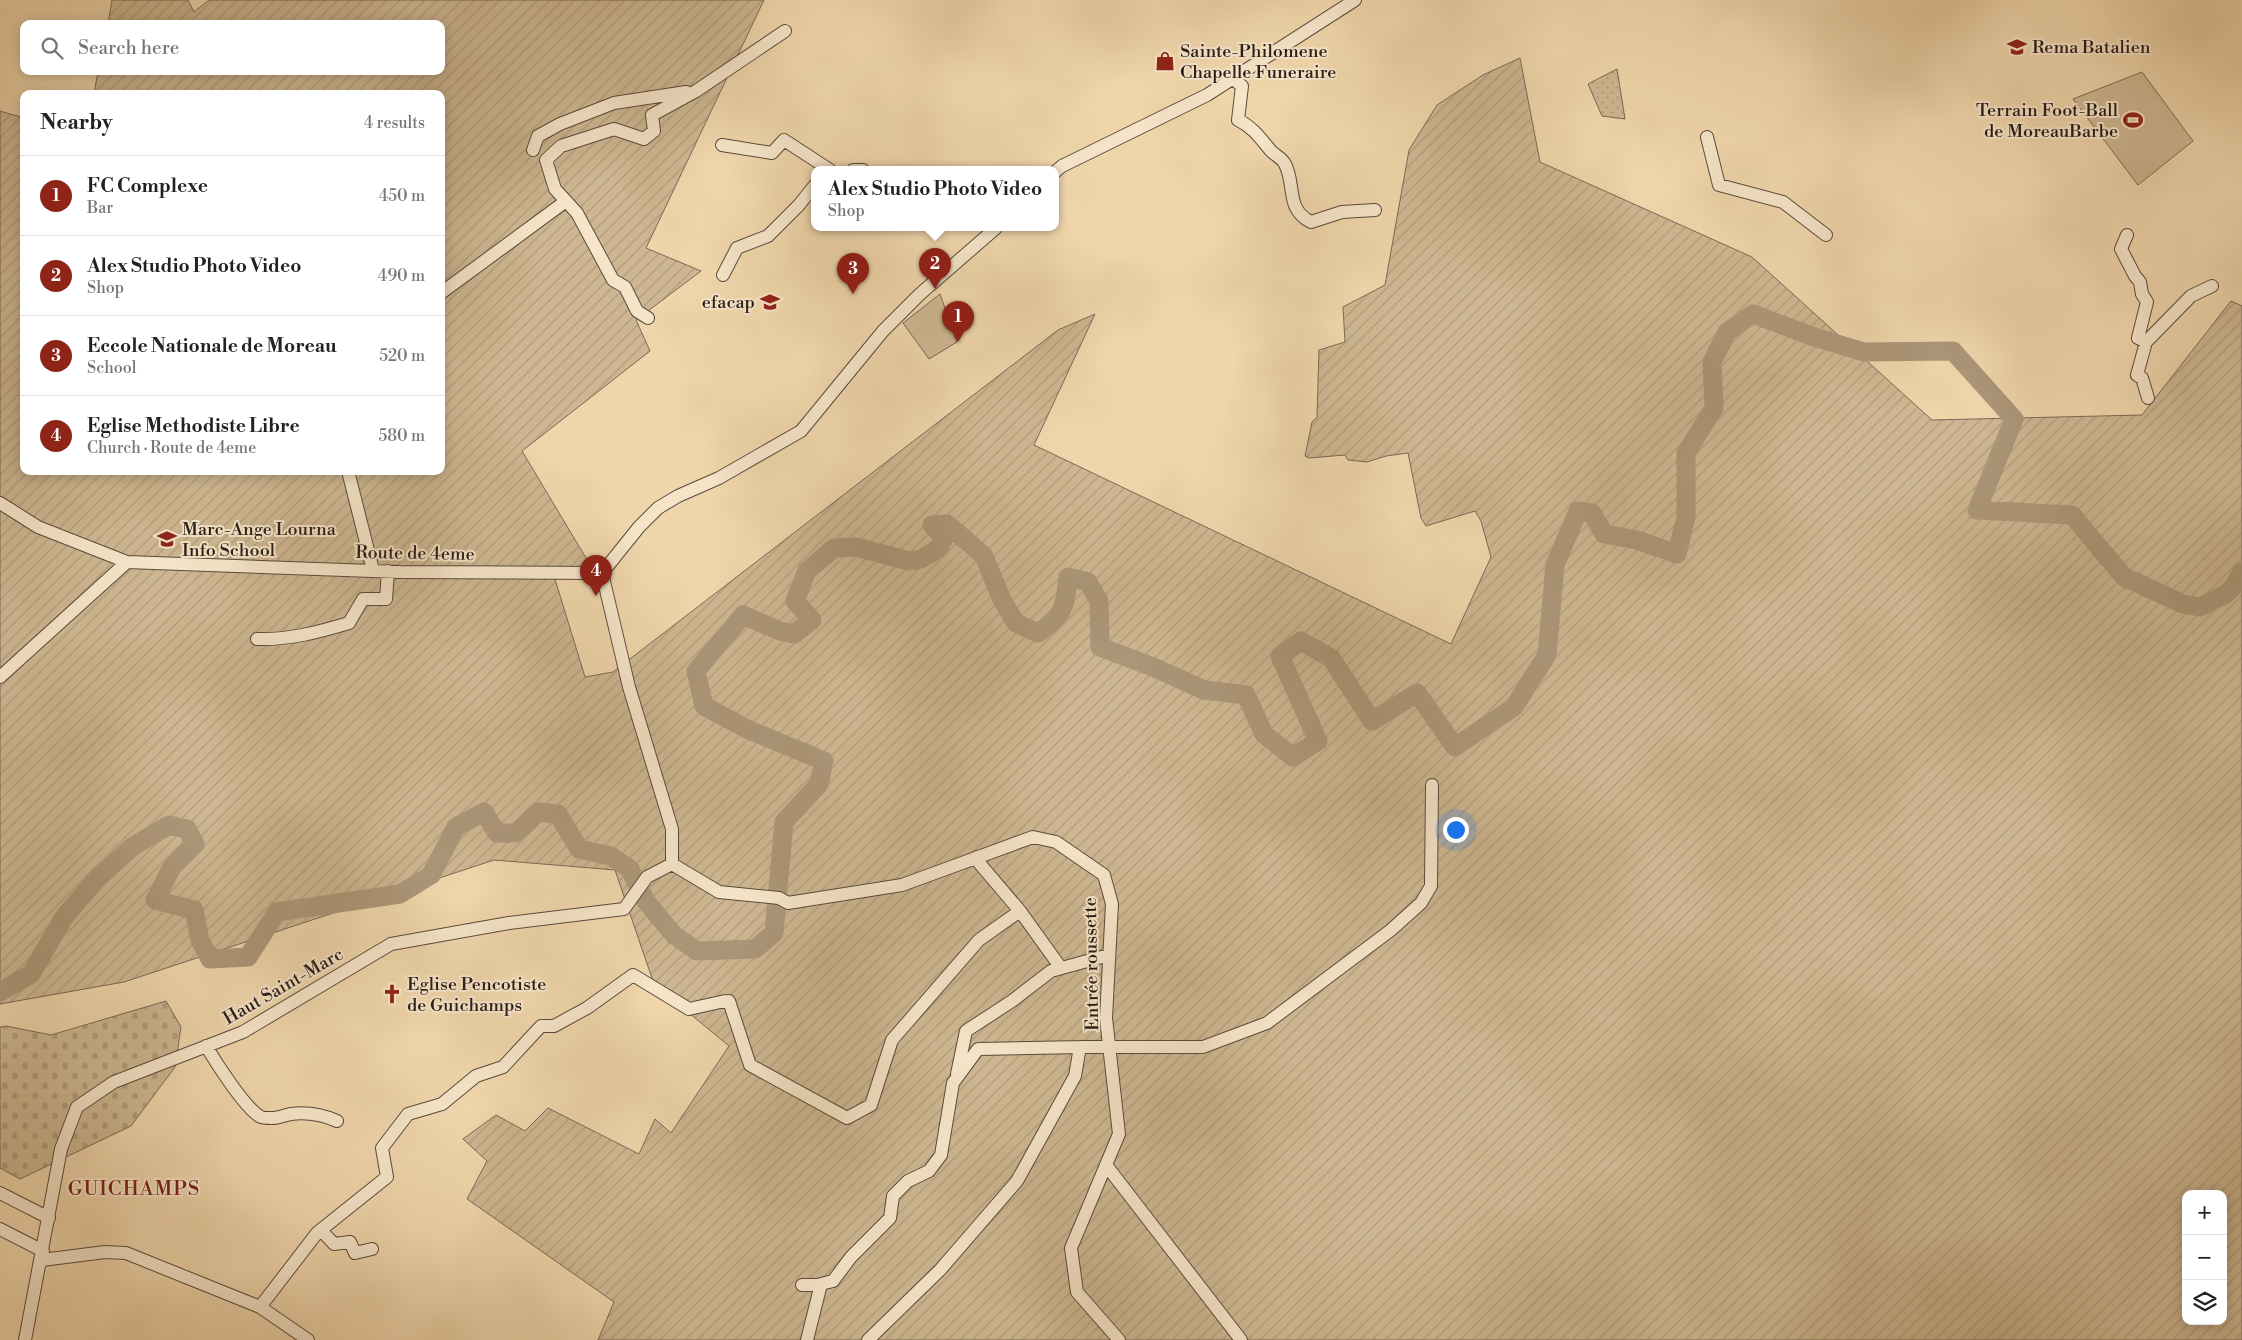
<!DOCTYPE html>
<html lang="en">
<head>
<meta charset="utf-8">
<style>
	body { margin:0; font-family:"Libre Bodoni",serif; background:#f6f6f6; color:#222 }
	.controls { position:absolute; right:15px; bottom:15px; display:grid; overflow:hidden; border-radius:10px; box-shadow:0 2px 12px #0003 }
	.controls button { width:45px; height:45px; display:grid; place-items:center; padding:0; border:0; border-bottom:1px solid #e0e0e0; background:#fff; color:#222; font:25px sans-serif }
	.you { position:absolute; left:1455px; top:829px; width:18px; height:18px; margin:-12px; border:4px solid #fff; border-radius:50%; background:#1a73e8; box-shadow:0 0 0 8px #1a73e833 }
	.badge { display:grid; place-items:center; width:32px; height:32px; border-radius:50%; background:#8f2418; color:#fff; font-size:16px; font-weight:700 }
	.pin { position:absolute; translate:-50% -41px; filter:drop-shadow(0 1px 2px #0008) }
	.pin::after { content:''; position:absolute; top:26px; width:18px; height:15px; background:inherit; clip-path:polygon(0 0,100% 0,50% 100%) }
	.popup { position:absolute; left:811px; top:166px; width:248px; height:65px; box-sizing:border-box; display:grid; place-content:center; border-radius:10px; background:#fff; filter:drop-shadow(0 1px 4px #0005); font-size:16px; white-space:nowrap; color:#767676 }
	.popup b { font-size:19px; color:#222 }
	.popup::after { content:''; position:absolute; left:50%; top:100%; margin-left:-10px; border:10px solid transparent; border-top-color:#fff }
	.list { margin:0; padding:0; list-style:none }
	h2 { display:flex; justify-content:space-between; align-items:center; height:65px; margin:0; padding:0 20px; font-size:21px }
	h2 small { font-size:16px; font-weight:400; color:#767676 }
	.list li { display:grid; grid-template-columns:32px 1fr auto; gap:15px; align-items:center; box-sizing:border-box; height:80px; padding:0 20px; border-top:1px solid #e0e0e0 }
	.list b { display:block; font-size:19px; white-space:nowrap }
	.list p { margin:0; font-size:16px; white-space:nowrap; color:#767676 }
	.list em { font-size:16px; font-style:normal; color:#767676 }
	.icon { flex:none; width:28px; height:28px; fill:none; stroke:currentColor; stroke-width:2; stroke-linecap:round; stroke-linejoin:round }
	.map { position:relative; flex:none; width:2242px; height:1340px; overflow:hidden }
	.search { position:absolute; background:#fff; box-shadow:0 2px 12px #0003; left:20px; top:20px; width:425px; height:55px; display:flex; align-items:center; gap:12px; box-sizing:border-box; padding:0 18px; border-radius:10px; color:#767676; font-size:19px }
	.panel { position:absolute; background:#fff; box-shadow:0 2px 12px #0003; left:20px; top:90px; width:425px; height:385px; border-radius:10px }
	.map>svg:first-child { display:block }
	.grass { fill:url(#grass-dots); stroke:#7b6954 }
	.cemetery { fill:url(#cemetery-stones); stroke:#7b6954 }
	.park { fill:#cdb691; stroke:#7b6954 }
	.garden { fill:url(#garden-furrows); stroke:#7b6954; fill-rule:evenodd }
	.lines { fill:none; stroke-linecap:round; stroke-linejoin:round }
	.river { stroke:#ac9678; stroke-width:19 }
	.minor-casing { stroke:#5a4a3c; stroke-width:14 }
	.minor { stroke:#f5e4c8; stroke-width:12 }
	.labels { text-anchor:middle; stroke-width:4; stroke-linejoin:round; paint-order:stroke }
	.poi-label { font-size:18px; fill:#291c17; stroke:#f5e4c8; text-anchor:start }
	.street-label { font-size:18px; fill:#291c17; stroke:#f5e4c8 }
	.quarter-label { font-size:20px; letter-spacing:1px; fill:#7a1f14; stroke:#f5e4c8 }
</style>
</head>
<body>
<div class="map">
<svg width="2242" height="1340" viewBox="0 0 2242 1340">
	<defs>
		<pattern id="grass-dots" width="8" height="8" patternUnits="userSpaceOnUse" patternTransform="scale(1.25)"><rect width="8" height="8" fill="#cdb691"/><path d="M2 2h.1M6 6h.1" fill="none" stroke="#b09c7c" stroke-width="1.8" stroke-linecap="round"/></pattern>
		<pattern id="cemetery-stones" width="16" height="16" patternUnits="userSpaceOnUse" patternTransform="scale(1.25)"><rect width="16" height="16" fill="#cdb691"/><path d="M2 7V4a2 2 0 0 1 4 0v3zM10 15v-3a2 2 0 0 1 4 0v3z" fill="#b09c7c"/></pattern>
		<pattern id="garden-furrows" width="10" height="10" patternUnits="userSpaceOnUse" patternTransform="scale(1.25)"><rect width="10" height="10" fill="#cdb691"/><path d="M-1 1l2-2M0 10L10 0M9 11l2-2" fill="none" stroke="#b09c7c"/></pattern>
	</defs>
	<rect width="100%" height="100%" fill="#efd5aa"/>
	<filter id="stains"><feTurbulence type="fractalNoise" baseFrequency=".004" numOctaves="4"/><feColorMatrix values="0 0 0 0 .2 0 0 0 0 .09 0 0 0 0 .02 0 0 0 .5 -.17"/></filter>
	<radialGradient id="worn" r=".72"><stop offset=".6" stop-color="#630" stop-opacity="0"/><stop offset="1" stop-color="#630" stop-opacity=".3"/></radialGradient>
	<!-- grass -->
	<path class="grass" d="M1617,69L1625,119L1602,116L1588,84Z"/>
	<!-- cemetery -->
	<path class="cemetery" d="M166,1001L181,1027L175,1067L131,1126L20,1179L0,1168V1027L6,1026L51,1035Z"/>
	<!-- park -->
	<path class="park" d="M2142,72L2193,141L2138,185L2073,99Z
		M940,294L957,342L929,359L903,323Z"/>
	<!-- garden -->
	<path class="garden" d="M112,0H188L194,12L209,0H764L646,248L701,271L636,320L650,351L522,451L589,563L554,576L585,677L613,672L1058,330L1095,314L1034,445L1451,644L1491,557L1481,521L1475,511L1426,526L1421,518L1408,453L1386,456L1367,462L1348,460L1345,455L1309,458L1305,456L1312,422L1317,417L1319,350L1345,342L1343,307L1385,285L1409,150L1437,105L1483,75L1520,58L1540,162L1752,257L1932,420L2142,415L2231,301L2242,306V1340H598L614,1302L467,1199L487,1161L463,1139L496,1115L525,1131L548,1108L639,1154L655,1119L671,1133L729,1046L654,984L615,870L494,860L124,982L0,1004V111L24,118V471H441V94H94L98,71H441V24H108ZM2186,1194H2223V1321H2186Z"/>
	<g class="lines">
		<!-- river -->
		<path class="river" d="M0,992L31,974L64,917L97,879L132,847L169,825L187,829L195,844L172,867L155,900L194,910L200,940L210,959L248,957L277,912L400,894L431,875L456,827L484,812L497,833H516L538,812L558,814L579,849L611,856L630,869L645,900L674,935L697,951L755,949L774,933L784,822L819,784L824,761L749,730L704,706L696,671L743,615L780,631L794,634L812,620L795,601L807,571L834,548L856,547L909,561L921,559L939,548L944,538L932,525L947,524L984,556L1002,600L1016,623L1038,633C1064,615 1065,608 1068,577L1088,582L1099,601L1100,647L1153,667L1204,690L1246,695L1264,734L1293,757L1318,741L1280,656L1301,641L1331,658L1372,721L1417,693L1455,747L1514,707L1547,655L1555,565L1578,511L1592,513L1604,534L1637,540L1677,554L1686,517V453L1714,408L1712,362L1727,332L1753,314L1814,337L1864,352L1953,351L2014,419L1977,510L2072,515L2124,577L2183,604L2200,607L2226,594L2233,587L2242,572"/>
		<defs>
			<path id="minor" d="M1233,79L1242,86L1238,120C1253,127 1261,139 1271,151C1276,156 1282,158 1285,164C1296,185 1285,209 1311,222L1342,212L1375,210
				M1707,137L1719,185L1783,202L1826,235
				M722,145L772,153L784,140L830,170
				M533,150L538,136L560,124L614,103L686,92
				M853,170H863
				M1055,172L1062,166L1207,95L1355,0
				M2127,235L2121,249L2135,276L2140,282L2142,294L2147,302L2138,338L2146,342
				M723,275L737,248L768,236L799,205L815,185
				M441,293L566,201
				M648,318L637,311L625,287L613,280L577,213L555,189L546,160L561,146L614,129L644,139L654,131L652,115L696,91L785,31
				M2148,398L2142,378L2137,375L2146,342L2191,296L2212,286
				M348,471L373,570
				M0,503L38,527L127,562L400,572L602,573
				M257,639C289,640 319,632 349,623L363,599H386L388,571
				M0,677L127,562
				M977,857L980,864L1020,911
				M672,864L719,892L779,898L788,903L902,885L1033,837L1056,842L1104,875L1112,904L1106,1018L1119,1134L1071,1248L1077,1292L1119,1340
				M729,1001L750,1065L847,1118L871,1105L892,1040L979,940L1020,911L1061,968
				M206,1046C215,1061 246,1110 261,1117C263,1118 269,1118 272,1118C279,1118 285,1115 291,1114C307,1112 323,1115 337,1121
				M957,1074L966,1031L1012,1001L1051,971L1109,955
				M1106,1165L1241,1340
				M0,1193L49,1218
				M0,1229L43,1251
				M321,1230L334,1244L350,1242L355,1253L372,1249
				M42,1260L105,1252L126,1253L260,1307L308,1340
				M802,1285H817L833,1281L851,1257L890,1218L893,1196L908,1181L929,1171L941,1155L953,1083L978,1049L1084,1047
				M260,1307L317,1233L387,1177L382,1148L408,1114L442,1104L476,1076L503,1067L541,1026H554L587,1008L633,975L689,1009L725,1001
				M25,1340L61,1149L77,1107L114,1082L243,1032L391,944L509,923L624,909L647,877L672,864V829L629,687L602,573L639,527L658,508L678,496L719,478L801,431L883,331L920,294L996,228
				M807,1340L821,1284
				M868,1340L940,1270L1017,1181L1075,1076L1080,1047H1203L1267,1023L1391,930L1421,903L1431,886L1432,785"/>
		</defs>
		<!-- minor casing -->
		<use href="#minor" class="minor-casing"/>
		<!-- minor -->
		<use href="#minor" class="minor"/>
	</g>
	<!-- icons -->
	<defs>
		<symbol id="school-bare" viewBox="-9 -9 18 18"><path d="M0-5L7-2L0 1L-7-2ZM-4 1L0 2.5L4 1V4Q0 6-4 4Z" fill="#8f2418" stroke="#f5e4c8" stroke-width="2.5" paint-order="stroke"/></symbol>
		<symbol id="shop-bare" viewBox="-9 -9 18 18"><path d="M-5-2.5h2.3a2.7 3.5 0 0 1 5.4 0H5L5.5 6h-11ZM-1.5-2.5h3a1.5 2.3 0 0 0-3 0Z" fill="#8f2418" stroke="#f5e4c8" stroke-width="2.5" paint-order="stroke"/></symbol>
		<symbol id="stadium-bare" viewBox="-9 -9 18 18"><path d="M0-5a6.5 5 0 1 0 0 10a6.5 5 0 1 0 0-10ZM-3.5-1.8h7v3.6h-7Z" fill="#8f2418" stroke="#f5e4c8" stroke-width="2.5" paint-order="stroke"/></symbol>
		<symbol id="university-bare" viewBox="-9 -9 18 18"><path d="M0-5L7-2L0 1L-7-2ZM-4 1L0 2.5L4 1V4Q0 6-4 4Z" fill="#8f2418" stroke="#f5e4c8" stroke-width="2.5" paint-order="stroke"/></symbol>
		<symbol id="church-bare" viewBox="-9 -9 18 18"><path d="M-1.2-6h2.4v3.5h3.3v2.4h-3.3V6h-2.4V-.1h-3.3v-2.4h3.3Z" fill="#8f2418" stroke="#f5e4c8" stroke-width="2.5" paint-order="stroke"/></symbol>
	</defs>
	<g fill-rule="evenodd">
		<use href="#school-bare" x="2003" y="33" width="28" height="28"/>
		<use href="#shop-bare" x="1151" y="47" width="28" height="28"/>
		<use href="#stadium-bare" x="2119" y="106" width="28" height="28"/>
		<use href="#school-bare" x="756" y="288" width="28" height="28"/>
		<use href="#university-bare" x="153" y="525" width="28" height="28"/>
		<use href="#church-bare" x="378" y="980" width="28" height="28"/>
	</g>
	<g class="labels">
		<!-- poi labels -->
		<g class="poi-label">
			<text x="2032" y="53">Rema Batalien</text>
			<text x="1180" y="57">Sainte-Philomene<tspan x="1180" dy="21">Chapelle Funeraire</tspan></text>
			<text x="2118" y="116" text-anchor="end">Terrain Foot-Ball<tspan x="2118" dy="21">de MoreauBarbe</tspan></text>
			<text x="755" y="308" text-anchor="end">efacap</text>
			<text x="182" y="535">Marc-Ange Lourna<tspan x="182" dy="21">Info School</tspan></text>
			<text x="407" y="990">Eglise Pencotiste<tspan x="407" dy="21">de Guichamps</tspan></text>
		</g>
		<!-- street labels -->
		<g class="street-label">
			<text transform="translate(415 553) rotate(1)" y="6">Route de 4eme</text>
			<text transform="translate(1091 964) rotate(-91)" y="6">Entrée roussette</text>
			<text transform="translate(283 986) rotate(-30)" y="6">Haut Saint-Marc</text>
		</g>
		<!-- quarter labels -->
		<g class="quarter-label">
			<text x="134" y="1195">GUICHAMPS</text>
		</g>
	</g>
	<rect width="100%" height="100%" filter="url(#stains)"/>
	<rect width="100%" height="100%" fill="url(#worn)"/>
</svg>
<div class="controls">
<button>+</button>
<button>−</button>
<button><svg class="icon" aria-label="layers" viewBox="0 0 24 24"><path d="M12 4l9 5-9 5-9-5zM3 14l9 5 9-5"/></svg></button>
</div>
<div class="you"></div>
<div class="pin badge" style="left:958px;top:342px">1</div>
<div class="pin badge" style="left:935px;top:289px">2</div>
<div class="popup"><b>Alex Studio Photo Video</b>Shop</div>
<div class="pin badge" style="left:853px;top:294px">3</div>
<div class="pin badge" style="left:596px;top:596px">4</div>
<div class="search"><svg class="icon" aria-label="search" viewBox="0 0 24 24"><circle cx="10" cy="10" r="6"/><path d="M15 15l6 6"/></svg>Search here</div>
<section class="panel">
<h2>Nearby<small>4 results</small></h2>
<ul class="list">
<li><span class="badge">1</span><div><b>FC Complexe</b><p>Bar</p></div><em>450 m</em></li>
<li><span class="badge">2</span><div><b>Alex Studio Photo Video</b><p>Shop</p></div><em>490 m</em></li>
<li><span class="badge">3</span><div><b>Eccole Nationale de Moreau</b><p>School</p></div><em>520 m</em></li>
<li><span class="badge">4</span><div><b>Eglise Methodiste Libre</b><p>Church · Route de 4eme</p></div><em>580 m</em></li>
</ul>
</section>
</div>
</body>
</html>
